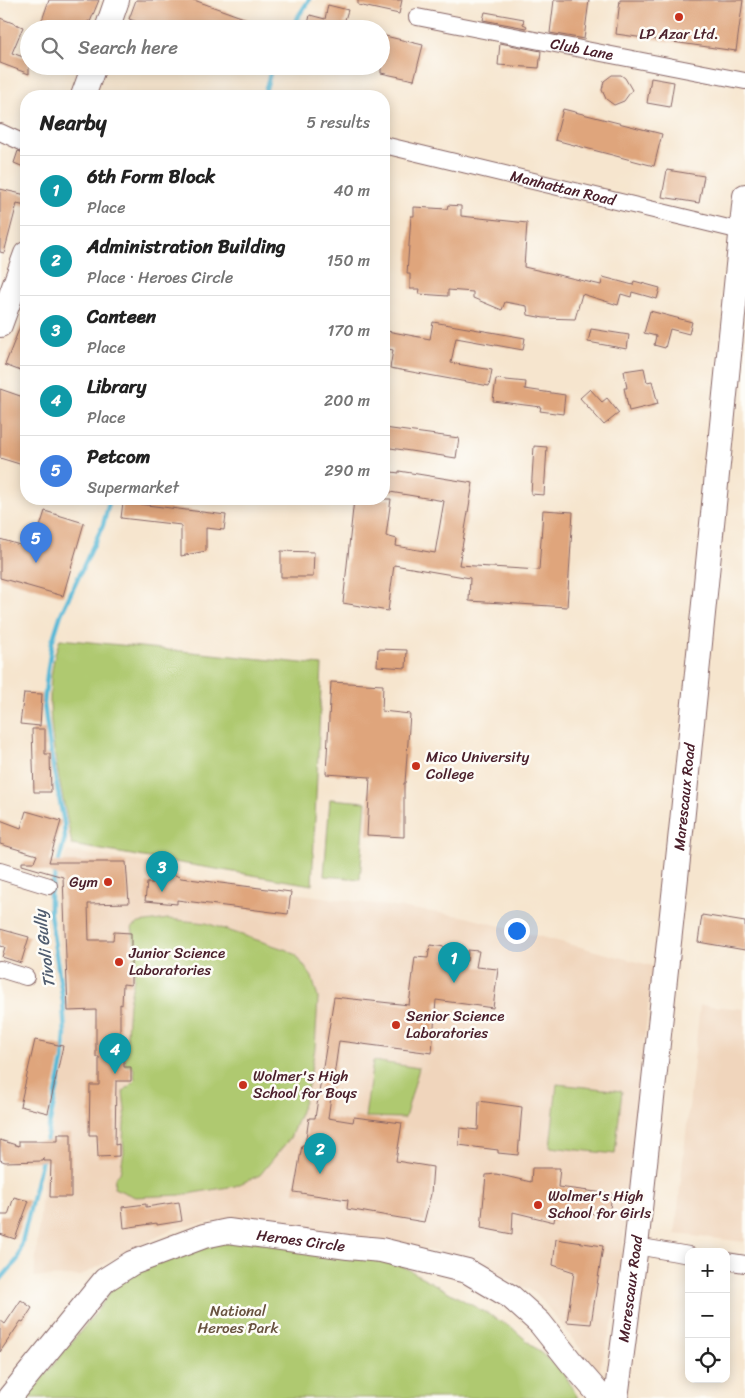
<!DOCTYPE html>
<html lang="en">
<head>
<meta charset="utf-8">
<style>
	body { margin:0; font-family:Sriracha,sans-serif; background:#f2f2f2; color:#222 }
	.controls { position:absolute; right:15px; bottom:15px; display:grid; overflow:hidden; border-radius:10px; box-shadow:0 2px 12px #0003 }
	.controls button { width:45px; height:45px; display:grid; place-items:center; padding:0; border:0; border-bottom:1px solid #e0e0e0; background:#fff; color:#222; font:25px sans-serif }
	.you { position:absolute; left:516px; top:930px; width:18px; height:18px; margin:-12px; border:4px solid #fff; border-radius:50%; background:#1a73e8; box-shadow:0 0 0 8px #1a73e833 }
	.badge { display:grid; place-items:center; width:32px; height:32px; border-radius:50%; background:#ea580c; color:#fff; font-size:16px; font-weight:700 }
	.pin { position:absolute; translate:-50% -41px; filter:drop-shadow(0 1px 2px #0008) }
	.pin::after { content:''; position:absolute; top:26px; width:18px; height:15px; background:inherit; clip-path:polygon(0 0,100% 0,50% 100%) }
	.list { margin:0; padding:0; list-style:none }
	h2 { display:flex; justify-content:space-between; align-items:center; height:65px; margin:0; padding:0 20px; font-size:21px }
	h2 small { font-size:16px; font-weight:400; color:#767676 }
	.list li { display:grid; grid-template-columns:32px 1fr auto; gap:15px; align-items:center; box-sizing:border-box; height:70px; padding:0 20px; border-top:1px solid #e0e0e0 }
	.list b { display:block; font-size:19px; white-space:nowrap }
	.list p { margin:0; font-size:16px; white-space:nowrap; color:#767676 }
	.list em { font-size:16px; font-style:normal; color:#767676 }
	.icon { flex:none; width:28px; height:28px; fill:none; stroke:currentColor; stroke-width:2; stroke-linecap:round; stroke-linejoin:round }
	.map { position:relative; flex:none; width:745px; height:1398px; overflow:hidden }
	.search { position:absolute; background:#fff; box-shadow:0 2px 12px #0003; left:20px; top:20px; width:370px; height:55px; display:flex; align-items:center; gap:12px; box-sizing:border-box; padding:0 18px; border-radius:28px; color:#767676; font-size:19px }
	.panel { position:absolute; background:#fff; box-shadow:0 2px 12px #0003; left:20px; top:90px; width:370px; height:415px; border-radius:20px }
	.map>svg:first-child { display:block }
	.built { fill:#f0d5bc }
	.green { fill:#afc96f; stroke:#7c744d }
	.lines { fill:none; stroke-linecap:round; stroke-linejoin:round }
	.stream { stroke:#57b8d6; stroke-width:4.5 }
	.building { fill:#dfa57b }
	.street-casing { stroke:#866464; stroke-width:18 }
	.secondary-casing { stroke:#866464; stroke-width:26 }
	.street { stroke:#fff; stroke-width:16 }
	.secondary { stroke:#fff; stroke-width:24 }
	.poi-dot { fill:#c8321e; stroke:#fdfcf7; stroke-width:2 }
	.labels { text-anchor:middle; stroke-width:5; stroke-linejoin:round; paint-order:stroke }
	.poi-label { font-size:15px; fill:#4a1f2b; stroke:#fdfcf7; text-anchor:start }
	.street-label { font-size:15px; fill:#4a1f2b; stroke:#fdfcf7 }
	.park-label { font-size:15px; fill:#68523f; stroke:#fdfcf7 }
	.water-label { font-size:16px; font-style:italic; fill:#4f5c6f; stroke:#fdfcf7 }
</style>
</head>
<body>
<div class="map">
<svg width="745" height="1398" viewBox="0 0 745 1398">
	<rect width="100%" height="100%" fill="#fdfcf7"/>
	<filter id="ink" filterUnits="userSpaceOnUse"><feTurbulence type="fractalNoise" baseFrequency=".02" numOctaves="2"/><feDisplacementMap in="SourceGraphic" scale="10" xChannelSelector="R" yChannelSelector="G"/><feConvolveMatrix kernelMatrix="1 2 1 2 8 2 1 2 1" color-interpolation-filters="sRGB"/></filter>
	<filter id="wash" filterUnits="userSpaceOnUse"><feTurbulence type="fractalNoise" baseFrequency=".0096" numOctaves="4" result="noise"/><feDisplacementMap in="SourceGraphic" scale="20" xChannelSelector="R" yChannelSelector="G"/><feGaussianBlur stdDeviation="1.12" result="paint"/><feColorMatrix in="noise" values="0 0 0 0 0 0 0 0 0 0 0 0 0 0 0 0 0 1.4 0 .05"/><feComposite in="paint" operator="in"/></filter>
	<g filter="url(#wash)">
		<rect width="100%" height="100%" fill="#f6e5ce"/>
		<!-- built -->
		<path class="built" d="M67,851L154,864L183,878L462,916L653,966L644,1042L616,1310L599,1372L537,1294L496,1273L441,1252L308,1234L238,1218L177,1227L80,1276L34,1277L47,1142L53,1127L68,1046L65,988L55,909V881Z
			M700,1005L745,1009V1242L675,1234Z"/>
		<!-- green -->
		<path class="green" d="M60,639L322,665L312,885L72,845C61,782 36,700 60,639Z
			M330,799L366,802L360,879L324,876Z
			M168,919L206,923L287,950L296,955L312,977L318,998L315,1048L309,1082L301,1111L290,1138L260,1175L235,1186L181,1195L135,1197L114,1188L115,1178L120,1173L124,1152L123,1140L125,1110L123,1092L135,1080L133,1066L125,1065L129,1003L134,978L135,947L132,927L139,923Z
			M373,1061L419,1068L405,1118L365,1117Z
			M557,1084L622,1091L615,1154L550,1147Z
			M235,1239L388,1258L511,1327L564,1373L578,1398H26L94,1315L113,1288L139,1271L186,1249Z"/>
		<g class="lines">
			<!-- stream -->
			<path class="stream" d="M290,29L309,0
				M264,96L272,66
				M45,1146L63,1061L65,1034L63,1001L50,914V894L65,838L64,822L51,756L44,704L47,675L52,642L61,614L103,525L110,499
				M0,1280L18,1259L43,1155"/>
		</g>
		<g id="blocks">
			<!-- building -->
			<path class="building" d="M49,0H99L90,22L88,21L85,29H39Z
				M136,0H194L269,27V29H207L195,25L194,29H157L129,19Z
				M358,0H402L399,14L358,5Z
				M554,0H589L584,39L550,33Z
				M620,0H743L736,51L616,34Z
				M328,5L348,10L344,23L349,24L348,29H307L310,15L325,19Z
				M485,12L524,19L523,24L527,26L526,28L483,20Z
				M0,18L23,27L12,53L29,59V74L0,63Z
				M381,35L423,45L414,80L381,73Z
				M500,43L541,51L539,68L498,65Z
				M612,75H621L625,78L632,90L624,101L614,105L606,99L602,90L604,81Z
				M651,78L674,82L670,107L647,103Z
				M563,109L662,134L654,166L555,140Z
				M18,151L26,154V168L14,163Z
				M667,170L704,176L699,203L662,197Z
				M0,189L26,195V206L17,204L4,253L0,252Z
				M448,205L461,206V216L527,223L524,267L601,285L603,277L633,285L634,281L660,288L657,299L632,292L631,297L621,294L618,305L582,294L575,319L544,318L528,315L527,306L505,302L502,310L473,298V292L448,290V296L419,294L420,289H410V274H407L411,216H414V207L447,209Z
				M650,311L692,322L689,334L670,329L665,348L654,345L656,336L644,333Z
				M25,314H26V373L5,365Z
				M433,322L525,338L523,350L456,338L451,363L492,370L489,386L390,368L393,350L384,348L387,331L430,339Z
				M591,329L629,335L627,349L588,342Z
				M644,368L647,382L652,381L658,404L629,411L624,388H627L624,371Z
				M496,379L526,382L525,389L565,395L563,414L540,411L541,407L493,401Z
				M0,389L26,398V466L0,458Z
				M590,389L602,402L607,398L619,413L604,425L580,398Z
				M384,428L459,438L456,458L384,447Z
				M534,446L547,447L544,495L531,494Z
				M384,471L399,473V471L473,483L459,565L539,570L543,510L573,512L567,607L469,601L470,578L394,565L388,611L343,603L354,499H391L386,536L397,539L396,546L435,553L444,501L384,491Z
				M123,502L226,515L224,530L206,528V551L181,556V525L121,518Z
				M45,511L84,523L63,596L0,578V539L33,549Z
				M281,551L314,552L313,577H281Z
				M378,649L407,650L406,668L377,666Z
				M331,682L383,685L382,711L410,714L405,783H404V837L367,835L370,777L326,774Z
				M24,693L42,694L40,726L20,724Z
				M32,729H45V754H50L51,792H34Z
				M26,811L61,821L49,862H126L129,903L88,904L89,940H113L114,932L131,933V985L123,984L122,1005L120,1004V1059L124,1060V1067H131V1081H116L115,1145L119,1144V1156L98,1157L97,1135H89L90,1085H99V1057H96V1010L68,1011L63,877L22,865V862H34L37,855L0,844V820L21,828Z
				M154,864L181,878L291,892L288,914L177,900V904L145,901L147,883H153Z
				M702,915L745,922V950L698,942Z
				M0,929L29,937L21,963L2,957L5,947L0,946Z
				M430,945L445,947L444,959L467,961L468,950L479,951L476,967L498,969L493,1008L436,1000L432,1053L339,1041L328,1118L353,1122L354,1117L402,1123L396,1161L433,1167L431,1194L424,1222L347,1209L348,1200L294,1192L302,1145H305L309,1118H315L334,997L409,1005L415,957L428,958Z
				M35,1040L63,1046L48,1113L20,1106Z
				M479,1101L522,1107L518,1155L498,1153V1150L459,1145L460,1128L478,1130Z
				M58,1134H71V1197H50L51,1161H44V1158L43,1161L5,1162L0,1160V1140L19,1146V1141H58Z
				M532,1168H560L558,1187L612,1194L609,1216L556,1208L554,1222L513,1212L512,1234L481,1228L486,1175L496,1174L531,1182Z
				M14,1197L29,1201L15,1239L0,1234V1215H8Z
				M179,1202L182,1221L157,1225V1223L124,1228L122,1207L146,1204V1207Z
				M556,1239L603,1246L591,1324L567,1322L574,1272L553,1265Z
				M21,1300L32,1308L23,1322L21,1321L0,1352V1320L5,1324Z"/>
		</g>
	</g>
	<g filter="url(#ink)">
		<use href="#blocks" fill-opacity="0" stroke="#866464" stroke-width="1"/>
		<g class="lines">
			<defs>
				<g id="street">
					<path id="s1" d="M417,17L745,81"/>
					<path d="M0,132L26,144"/>
					<path id="s2" d="M384,145L741,231"/>
					<path d="M0,871L49,886"/>
					<path d="M0,969L26,977"/>
					<path d="M636,1246L689,1255"/>
					<path d="M726,1261L745,1264"/>
				</g>
				<g id="secondary">
					<path d="M107,29L117,0"/>
					<path d="M83,96L94,66"/>
					<path d="M0,325L26,254"/>
					<path id="s3" d="M9,1398L105,1280L132,1263L204,1236L228,1231L348,1247L381,1250L467,1271L511,1297L540,1323L571,1362L598,1393L605,1398"/>
					<path id="s4" d="M616,1398L636,1246L682,822L745,196"/>
				</g>
			</defs>
			<!-- street casing -->
			<use href="#street" class="street-casing"/>
			<!-- secondary casing -->
			<use href="#secondary" class="secondary-casing"/>
			<!-- street -->
			<use href="#street" class="street"/>
			<!-- secondary -->
			<use href="#secondary" class="secondary"/>
		</g>
	</g>
	<!-- markers -->
	<g class="poi-dot">
		<circle cx="679" cy="17" r="5"/>
		<circle cx="416" cy="766" r="5"/>
		<circle cx="108" cy="882" r="5"/>
		<circle cx="119" cy="962" r="5"/>
		<circle cx="396" cy="1025" r="5"/>
		<circle cx="243" cy="1085" r="5"/>
		<circle cx="538" cy="1205" r="5"/>
	</g>
	<g class="labels">
		<!-- poi labels -->
		<g class="poi-label">
			<text x="679" y="39" text-anchor="middle">LP Azar Ltd.</text>
			<text x="426" y="762">Mico University<tspan x="426" dy="17">College</tspan></text>
			<text x="98" y="887" text-anchor="end">Gym</text>
			<text x="129" y="958">Junior Science<tspan x="129" dy="17">Laboratories</tspan></text>
			<text x="406" y="1021">Senior Science<tspan x="406" dy="17">Laboratories</tspan></text>
			<text x="253" y="1081">Wolmer's High<tspan x="253" dy="17">School for Boys</tspan></text>
			<text x="548" y="1201">Wolmer's High<tspan x="548" dy="17">School for Girls</tspan></text>
		</g>
		<!-- street labels -->
		<g class="street-label">
			<text dy="5" stroke="none"><textPath href="#s1" startOffset="168">Club Lane</textPath></text>
			<text dy="5" stroke="none"><textPath href="#s2" startOffset="184">Manhattan Road</textPath></text>
			<text dy="5" stroke="none"><textPath href="#s4" startOffset="605">Marescaux Road</textPath></text>
			<text dy="5" stroke="none"><textPath href="#s3" startOffset="359">Heroes Circle</textPath></text>
			<text dy="5" stroke="none"><textPath href="#s4" startOffset="110">Marescaux Road</textPath></text>
		</g>
		<!-- park labels -->
		<g class="park-label">
			<text x="238" y="1316">National<tspan x="238" dy="17">Heroes Park</tspan></text>
		</g>
		<!-- water labels -->
		<g class="water-label">
			<text transform="translate(44 949) rotate(-97)" y="6">Tivoli Gully</text>
		</g>
	</g>
</svg>
<div class="controls">
<button>+</button>
<button>−</button>
<button><svg class="icon" aria-label="locate" viewBox="0 0 24 24"><circle cx="12" cy="12" r="6"/><path d="M12 2v4M12 18v4M2 12h4M18 12h4"/></svg></button>
</div>
<div class="you"></div>
<div class="pin badge" style="left:454px;top:983px;background:#0f9aa8">1</div>
<div class="pin badge" style="left:320px;top:1174px;background:#0f9aa8">2</div>
<div class="pin badge" style="left:162px;top:892px;background:#0f9aa8">3</div>
<div class="pin badge" style="left:115px;top:1074px;background:#0f9aa8">4</div>
<div class="pin badge" style="left:36px;top:563px;background:#3f7fe0">5</div>
<div class="search"><svg class="icon" aria-label="search" viewBox="0 0 24 24"><circle cx="10" cy="10" r="6"/><path d="M15 15l6 6"/></svg>Search here</div>
<section class="panel">
<h2>Nearby<small>5 results</small></h2>
<ul class="list">
<li><span class="badge" style="background:#0f9aa8">1</span><div><b>6th Form Block</b><p>Place</p></div><em>40 m</em></li>
<li><span class="badge" style="background:#0f9aa8">2</span><div><b>Administration Building</b><p>Place · Heroes Circle</p></div><em>150 m</em></li>
<li><span class="badge" style="background:#0f9aa8">3</span><div><b>Canteen</b><p>Place</p></div><em>170 m</em></li>
<li><span class="badge" style="background:#0f9aa8">4</span><div><b>Library</b><p>Place</p></div><em>200 m</em></li>
<li><span class="badge" style="background:#3f7fe0">5</span><div><b>Petcom</b><p>Supermarket</p></div><em>290 m</em></li>
</ul>
</section>
</div>
</body>
</html>
